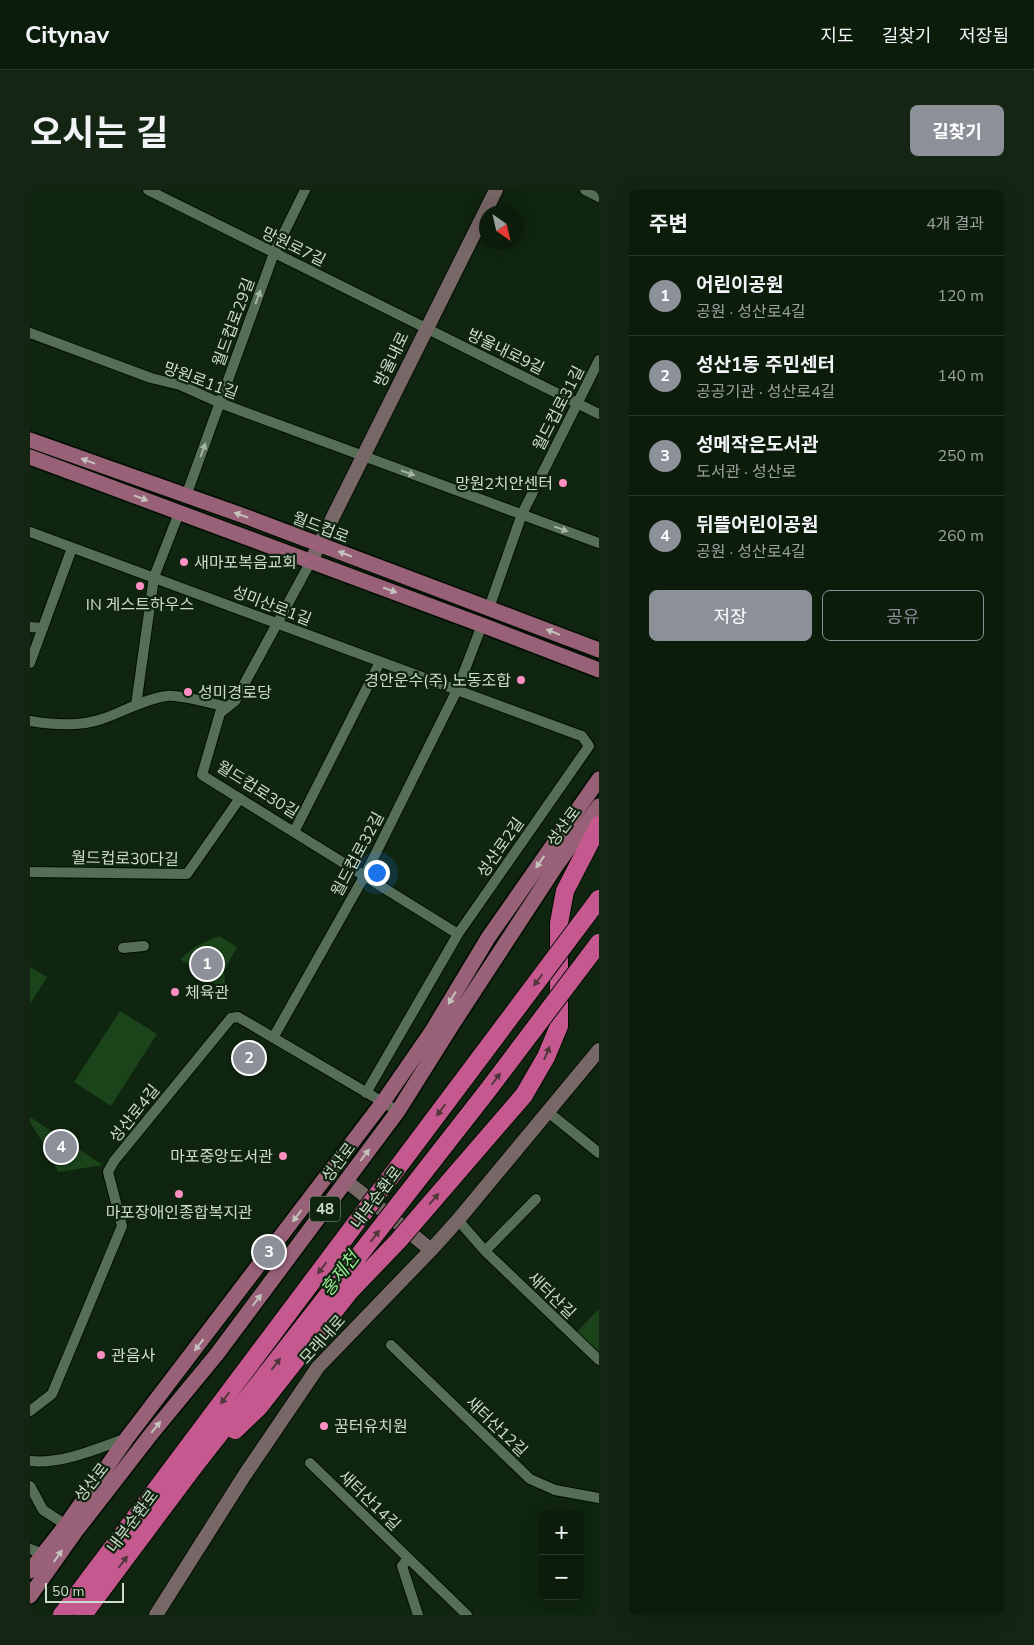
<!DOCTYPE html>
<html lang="ko">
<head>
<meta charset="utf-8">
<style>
	body { margin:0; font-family:"Nunito Sans","Noto Sans KR",sans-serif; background:#142514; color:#f1f3f6 }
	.controls { position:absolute; right:15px; bottom:15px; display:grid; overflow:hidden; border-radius:8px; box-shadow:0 5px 20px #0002 }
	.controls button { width:45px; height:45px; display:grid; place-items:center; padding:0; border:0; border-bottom:1px solid #2b3a2c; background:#0b1c0b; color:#f1f3f6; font:25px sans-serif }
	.compass { position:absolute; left:449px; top:15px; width:45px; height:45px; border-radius:50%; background:#0b1c0b; box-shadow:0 5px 20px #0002; rotate:146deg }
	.scale { position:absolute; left:15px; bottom:12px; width:79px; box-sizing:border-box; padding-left:5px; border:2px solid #cedccd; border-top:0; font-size:14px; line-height:18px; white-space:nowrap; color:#cedccd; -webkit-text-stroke:4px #0f250f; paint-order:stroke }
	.you { position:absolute; left:346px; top:682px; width:18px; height:18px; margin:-12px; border:4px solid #fff; border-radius:50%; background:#1a73e8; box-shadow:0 0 0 8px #1a73e833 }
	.badge { display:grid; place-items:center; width:32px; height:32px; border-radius:50%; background:#8c9099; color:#fff; font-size:16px; font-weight:700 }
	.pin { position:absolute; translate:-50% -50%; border:2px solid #fff; box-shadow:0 1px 5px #0006 }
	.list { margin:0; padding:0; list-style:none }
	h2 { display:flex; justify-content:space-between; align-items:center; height:65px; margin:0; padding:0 20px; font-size:21px }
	h2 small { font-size:16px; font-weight:400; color:#9aa19d }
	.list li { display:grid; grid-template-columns:32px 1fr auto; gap:15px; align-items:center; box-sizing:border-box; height:80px; padding:0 20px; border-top:1px solid #2b3a2c }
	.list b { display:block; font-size:19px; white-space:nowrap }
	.list p { margin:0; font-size:16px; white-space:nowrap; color:#9aa19d }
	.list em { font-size:16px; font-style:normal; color:#9aa19d }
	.actions { display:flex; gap:10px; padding:15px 20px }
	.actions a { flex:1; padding:11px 0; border:1px solid #8c9099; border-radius:8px; text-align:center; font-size:18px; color:#8c9099 }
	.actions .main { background:#8c9099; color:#fff }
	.map { position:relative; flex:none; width:569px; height:1425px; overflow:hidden; border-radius:8px }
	header { display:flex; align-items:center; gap:30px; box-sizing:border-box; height:70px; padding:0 25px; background:#0b1c0b; border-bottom:1px solid #2b3a2c }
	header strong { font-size:24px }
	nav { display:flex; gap:28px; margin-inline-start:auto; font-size:18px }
	.intro { display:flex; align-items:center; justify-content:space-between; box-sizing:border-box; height:120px; padding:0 30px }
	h1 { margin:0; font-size:35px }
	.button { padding:12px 22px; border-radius:8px; background:#8c9099; color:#fff; font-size:18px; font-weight:700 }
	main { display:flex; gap:30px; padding:0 30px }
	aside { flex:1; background:#0b1c0b; border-radius:8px; box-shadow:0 5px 20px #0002 }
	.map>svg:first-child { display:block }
	.green { fill:#1b441a }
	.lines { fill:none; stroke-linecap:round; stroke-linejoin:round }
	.street-casing { stroke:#000d00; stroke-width:12 }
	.secondary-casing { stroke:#000d00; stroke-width:16 }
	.primary-casing { stroke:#000d00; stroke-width:18 }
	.highway-casing { stroke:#000d00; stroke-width:20 }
	.street { stroke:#566e55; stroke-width:10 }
	.secondary { stroke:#776766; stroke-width:14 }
	.primary { stroke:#996177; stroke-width:15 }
	.highway { stroke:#c5588e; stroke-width:18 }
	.highway-bridge-casing { stroke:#000d00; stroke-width:20; stroke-linecap:butt }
	.highway-bridge { stroke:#c5588e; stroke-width:18 }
	.oneway { fill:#a4b6a3 }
	.oneway2 { fill:#c3c3bc }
	.oneway3 { fill:#4f373b }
	.poi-dot { fill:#fc8fc2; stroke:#0f250f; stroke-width:2 }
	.labels { text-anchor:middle; stroke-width:4.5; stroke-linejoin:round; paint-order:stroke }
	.shield { fill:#0f250f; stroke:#95a594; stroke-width:1 }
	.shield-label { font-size:15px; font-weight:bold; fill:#cedccd }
	.street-label { font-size:16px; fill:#cedccd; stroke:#0f250f }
	.poi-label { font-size:16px; fill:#cedccd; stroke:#0f250f; text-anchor:start }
	.water-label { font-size:18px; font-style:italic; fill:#98e894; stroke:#0f250f }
</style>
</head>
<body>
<header>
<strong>Citynav</strong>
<nav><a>지도</a><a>길찾기</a><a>저장됨</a></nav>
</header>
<div class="intro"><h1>오시는 길</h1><a class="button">길찾기</a></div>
<main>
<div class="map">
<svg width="569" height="1425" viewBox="0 0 569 1425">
	<rect width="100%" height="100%" fill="#0f250f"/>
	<!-- green -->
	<path class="green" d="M189,746L207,757L194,781L196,802L150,769L166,756Z
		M0,777L17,787L0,814Z
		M90,821L127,844L81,916L44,892Z
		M0,927L65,970L73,975L28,982L20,964L0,932Z
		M569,1119V1164L546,1143Z"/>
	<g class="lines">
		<defs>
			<path id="street" d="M118,0L569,224
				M555,0L569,7
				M0,143L121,188L150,195L190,213L569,353
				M156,306L244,63L275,0
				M0,342L546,544L552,546L559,556L428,744L336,903
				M281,371L205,511L190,523L172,585L428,744
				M459,418L492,324L569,170
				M0,437L13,438
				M0,473L42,358
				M106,515L124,387L149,323
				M0,531C24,535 49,537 72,529C93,522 114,509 137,506C147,504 185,514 197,517
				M264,642L350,472
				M0,682L157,684L210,608
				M93,758L114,756
				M243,848L335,685L427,500L452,435
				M518,922L569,963
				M428,1030L455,1061L569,1170
				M455,1061L506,1009
				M361,1155L500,1289L525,1300L569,1308
				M0,1221L22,1204L92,1036L78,982L84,971L201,828L208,827L368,921
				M0,1271C33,1274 66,1259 97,1248
				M280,1273L437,1425
				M0,1296L13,1320L36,1335
				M0,1359L13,1364
				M378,1368L372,1376L388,1425"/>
			<path id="secondary" d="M281,371L466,0
				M316,991L329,1001L401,1060
				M126,1425L214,1286L288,1177L401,1060L428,1030L569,860"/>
			<path id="primary" d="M0,250L217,327L569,460
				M0,267L452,435L569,480
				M0,1381L36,1335L97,1248L353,912L402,841L458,748L569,589
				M0,1406L46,1341L122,1243L187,1164L368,921L422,835L528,673L569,616"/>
			<path id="highway" d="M494,905L516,867L529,836V733L535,701L569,635"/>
		</defs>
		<!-- street casing -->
		<use href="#street" class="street-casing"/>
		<!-- secondary casing -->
		<use href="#secondary" class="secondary-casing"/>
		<!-- primary casing -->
		<use href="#primary" class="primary-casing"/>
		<!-- highway casing -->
		<use href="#highway" class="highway-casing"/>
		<!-- street -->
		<use href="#street" class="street"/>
		<!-- secondary -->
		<use href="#secondary" class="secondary"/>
		<!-- primary -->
		<use href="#primary" class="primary"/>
		<!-- highway -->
		<use href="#highway" class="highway"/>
		<defs>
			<path id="highway-bridge" d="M205,1240L229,1217L320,1101L368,1051L494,905
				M32,1425L569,709
				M53,1425L162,1279L458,900L569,753"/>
		</defs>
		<!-- highway-bridge casing -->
		<use href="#highway-bridge" class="highway-bridge-casing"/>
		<!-- highway-bridge -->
		<use href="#highway-bridge" class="highway-bridge"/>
	</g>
	<!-- one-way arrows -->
	<defs><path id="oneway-solid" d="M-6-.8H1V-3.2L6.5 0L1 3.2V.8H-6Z" transform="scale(1.25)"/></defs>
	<g class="oneway">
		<use href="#oneway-solid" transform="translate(228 107) rotate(-70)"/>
		<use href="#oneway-solid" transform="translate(173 260) rotate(-70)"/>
		<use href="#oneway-solid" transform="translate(378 283) rotate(20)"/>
		<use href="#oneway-solid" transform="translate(531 339) rotate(20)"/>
	</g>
	<g class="oneway2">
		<use href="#oneway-solid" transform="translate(58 271) rotate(-160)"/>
		<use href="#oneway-solid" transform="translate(111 308) rotate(21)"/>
		<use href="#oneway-solid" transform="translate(211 325) rotate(-160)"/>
		<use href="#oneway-solid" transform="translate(315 364) rotate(-159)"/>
		<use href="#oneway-solid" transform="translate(360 400) rotate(21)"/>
		<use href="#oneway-solid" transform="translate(523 442) rotate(-158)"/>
		<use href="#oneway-solid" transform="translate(510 672) rotate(125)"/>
		<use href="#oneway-solid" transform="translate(422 808) rotate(121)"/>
		<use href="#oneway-solid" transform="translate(335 965) rotate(-53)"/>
		<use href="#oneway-solid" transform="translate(267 1026) rotate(127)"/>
		<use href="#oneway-solid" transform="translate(227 1110) rotate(-53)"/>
		<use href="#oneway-solid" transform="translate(169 1155) rotate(128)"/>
		<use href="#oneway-solid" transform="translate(126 1237) rotate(-51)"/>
		<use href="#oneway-solid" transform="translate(28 1366) rotate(-55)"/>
	</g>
	<g class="oneway3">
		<use href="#oneway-solid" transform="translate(508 790) rotate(127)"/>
		<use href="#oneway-solid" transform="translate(517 863) rotate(-66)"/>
		<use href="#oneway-solid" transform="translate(466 889) rotate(-53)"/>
		<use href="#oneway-solid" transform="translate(411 920) rotate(127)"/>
		<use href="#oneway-solid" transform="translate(404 1009) rotate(-49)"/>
		<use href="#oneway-solid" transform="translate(345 1046) rotate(-52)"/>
		<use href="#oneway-solid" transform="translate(292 1078) rotate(127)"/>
		<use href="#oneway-solid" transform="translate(246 1174) rotate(-52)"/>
		<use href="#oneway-solid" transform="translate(195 1208) rotate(127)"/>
		<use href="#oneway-solid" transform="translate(93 1372) rotate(-53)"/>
	</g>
	<!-- markers -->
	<g class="poi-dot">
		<circle cx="533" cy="293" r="5"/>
		<circle cx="154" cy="372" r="5"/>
		<circle cx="110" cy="396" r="5"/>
		<circle cx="491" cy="490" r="5"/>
		<circle cx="158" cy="502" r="5"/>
		<circle cx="145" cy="802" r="5"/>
		<circle cx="253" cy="966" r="5"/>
		<circle cx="149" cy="1004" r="5"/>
		<circle cx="71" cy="1165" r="5"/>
		<circle cx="294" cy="1236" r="5"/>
	</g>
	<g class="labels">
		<!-- shield labels -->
		<rect class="shield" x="280" y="1006.5" width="30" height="25" rx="4"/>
		<g class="shield-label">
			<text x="295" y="1024">48</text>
		</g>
		<!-- street labels -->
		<g class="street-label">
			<text transform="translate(264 56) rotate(26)" y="6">망원로7길</text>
			<text transform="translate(203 132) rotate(-70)" y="6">월드컵로29길</text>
			<text transform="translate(476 161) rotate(26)" y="6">방울내로9길</text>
			<text transform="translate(361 169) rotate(-64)" y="6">방울내로</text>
			<text transform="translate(171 190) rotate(20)" y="6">망원로11길</text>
			<text transform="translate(528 218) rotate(-63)" y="6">월드컵로31길</text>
			<text transform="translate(291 337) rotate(21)" y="6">월드컵로</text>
			<text transform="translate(242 415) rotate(21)" y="6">성미산로1길</text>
			<text transform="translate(228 599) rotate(32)" y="6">월드컵로30길</text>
			<text transform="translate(533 636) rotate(-54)" y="6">성산로</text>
			<text transform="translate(470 657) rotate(-55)" y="6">성산로2길</text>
			<text transform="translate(327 664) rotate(-62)" y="6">월드컵로32길</text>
			<text transform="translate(95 668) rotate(1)" y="6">월드컵로30다길</text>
			<text transform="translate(104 923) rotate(-51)" y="6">성산로4길</text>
			<text transform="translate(308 972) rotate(-53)" y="6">성산로</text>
			<text transform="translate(346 1007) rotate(-53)" y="6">내부순환로</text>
			<text transform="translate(522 1105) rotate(44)" y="6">새터산길</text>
			<text transform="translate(292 1149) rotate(-48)" y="6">모래내로</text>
			<text transform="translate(467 1236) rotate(44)" y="6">새터산12길</text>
			<text transform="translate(61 1292) rotate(-52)" y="6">성산로</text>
			<text transform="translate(340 1310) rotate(44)" y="6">새터산14길</text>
			<text transform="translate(102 1331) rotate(-53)" y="6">내부순환로</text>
		</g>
		<!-- poi labels -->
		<g class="poi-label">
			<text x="523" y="299" text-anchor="end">망원2치안센터</text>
			<text x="164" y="378">새마포복음교회</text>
			<text x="110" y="420" text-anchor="middle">IN 게스트하우스</text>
			<text x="481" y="496" text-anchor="end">경안운수(주) 노동조합</text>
			<text x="168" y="508">성미경로당</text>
			<text x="155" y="808">체육관</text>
			<text x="243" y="972" text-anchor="end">마포중앙도서관</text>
			<text x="149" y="1028" text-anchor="middle">마포장애인종합복지관</text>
			<text x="81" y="1171">관음사</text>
			<text x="304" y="1242">꿈터유치원</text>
		</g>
		<!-- water labels -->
		<g class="water-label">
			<text transform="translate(310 1084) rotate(-53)" y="6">홍제천</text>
		</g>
	</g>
</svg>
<div class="controls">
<button>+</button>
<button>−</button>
</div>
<svg class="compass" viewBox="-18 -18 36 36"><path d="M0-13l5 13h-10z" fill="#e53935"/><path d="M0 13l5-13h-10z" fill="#9aa19d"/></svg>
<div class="scale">50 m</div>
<div class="you"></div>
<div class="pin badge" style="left:177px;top:774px">1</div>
<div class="pin badge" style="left:219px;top:868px">2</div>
<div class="pin badge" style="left:239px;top:1062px">3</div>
<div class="pin badge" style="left:31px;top:957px">4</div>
</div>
<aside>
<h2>주변<small>4개 결과</small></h2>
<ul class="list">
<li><span class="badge">1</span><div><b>어린이공원</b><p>공원 · 성산로4길</p></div><em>120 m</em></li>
<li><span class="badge">2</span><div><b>성산1동 주민센터</b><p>공공기관 · 성산로4길</p></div><em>140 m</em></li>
<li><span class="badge">3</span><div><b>성메작은도서관</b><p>도서관 · 성산로</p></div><em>250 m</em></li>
<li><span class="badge">4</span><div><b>뒤뜰어린이공원</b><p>공원 · 성산로4길</p></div><em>260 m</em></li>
</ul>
<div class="actions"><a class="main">저장</a><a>공유</a></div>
</aside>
</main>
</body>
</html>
